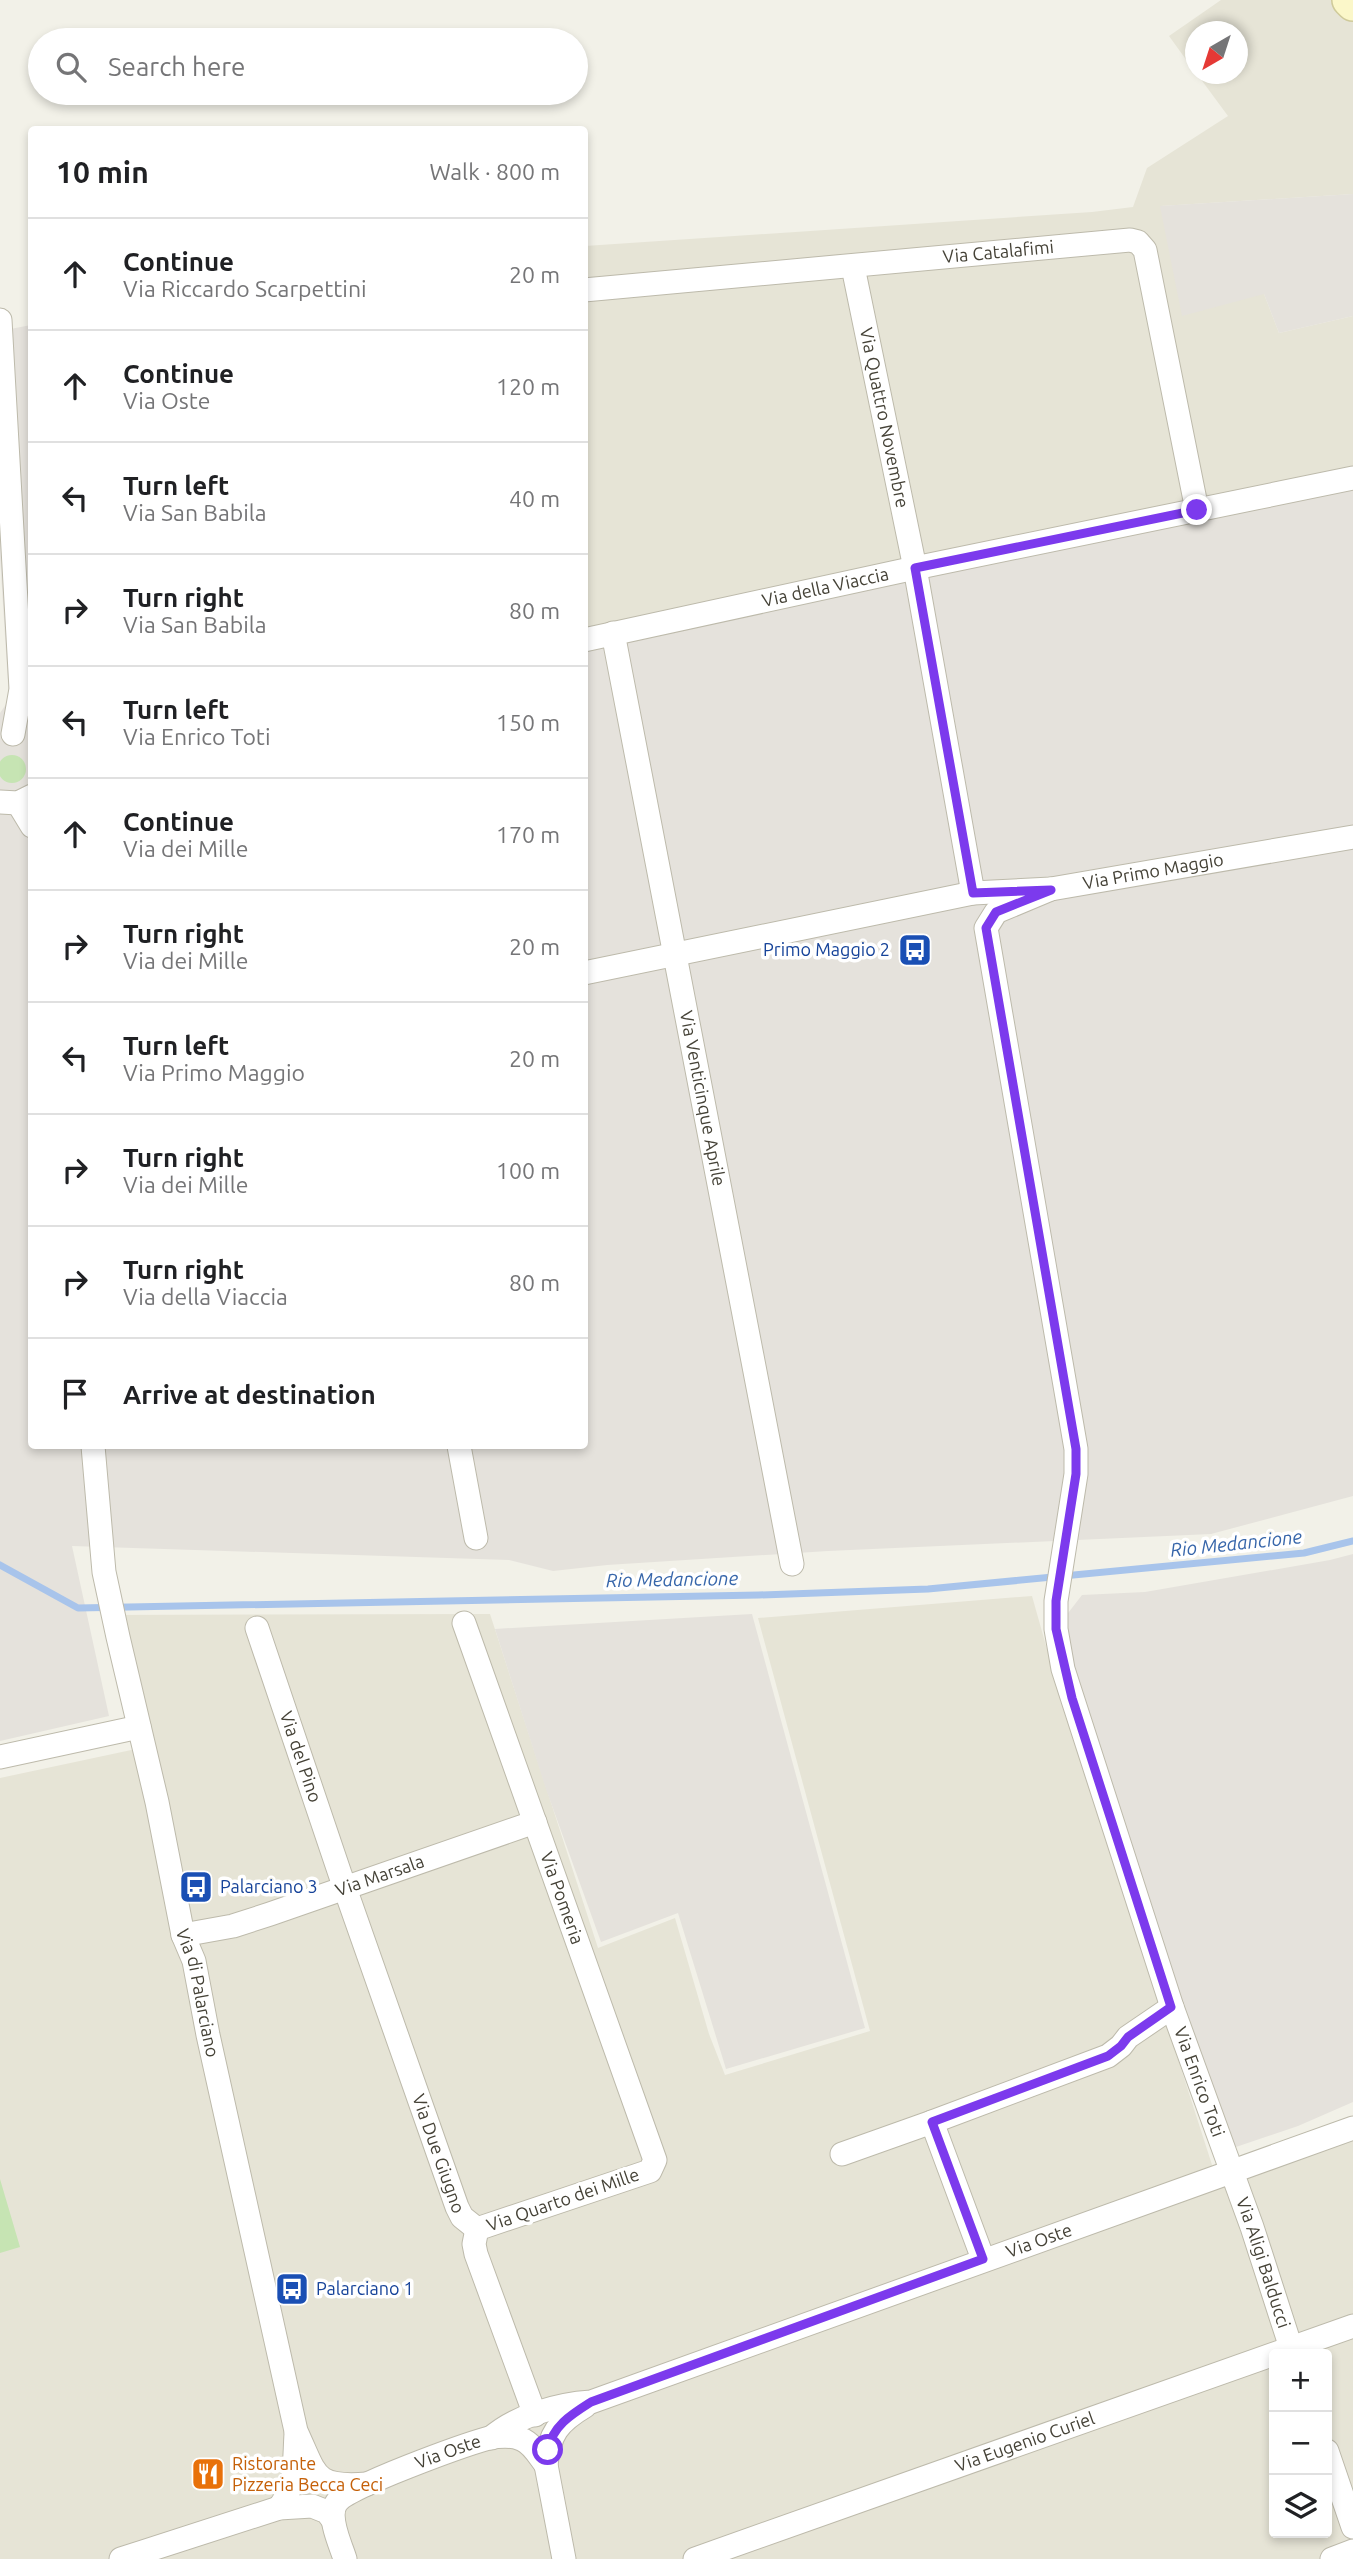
<!DOCTYPE html>
<html lang="en">
<head>
<meta charset="utf-8">
<style>
	body { margin:0; font-family:Ubuntu,sans-serif; background:#f6f6f6; color:#202124 }
	.controls { position:absolute; right:21px; bottom:21px; display:grid; overflow:hidden; border-radius:7px; box-shadow:0 4px 10px #0003 }
	.controls button { width:63px; height:63px; display:grid; place-items:center; padding:0; border:0; border-bottom:2px solid #e0e0e0; background:#fff; color:#202124; font:35px sans-serif }
	.compass { position:absolute; left:1185px; top:21px; width:63px; height:63px; border-radius:50%; background:#fff; box-shadow:0 4px 10px #0003; rotate:219deg }
	.stop { position:absolute; width:21px; height:21px; margin:-16px; border:5px solid #7c3aed; border-radius:50%; background:#fff }
	.stop.end { background:#7c3aed; border-color:#fff; box-shadow:0 2px 7px #0008 }
	.list { margin:0; padding:0; list-style:none }
	h2 { display:flex; justify-content:space-between; align-items:center; height:91px; margin:0; padding:0 28px; font-size:30px }
	h2 small { font-size:23px; font-weight:400; color:#757577 }
	.list li { display:grid; grid-template-columns:46px 1fr auto; gap:21px; align-items:center; box-sizing:border-box; height:112px; padding:0 28px; border-top:2px solid #e0e0e0 }
	.list b { display:block; font-size:26px; white-space:nowrap }
	.list p { margin:0; font-size:23px; white-space:nowrap; color:#757577 }
	.list em { font-size:23px; font-style:normal; color:#757577 }
	.icon { flex:none; width:38px; height:38px; fill:none; stroke:currentColor; stroke-width:2; stroke-linecap:round; stroke-linejoin:round }
	.map { position:relative; flex:none; width:1353px; height:2559px; overflow:hidden }
	.search { position:absolute; background:#fff; box-shadow:0 4px 10px #0003; left:28px; top:28px; width:560px; height:77px; display:flex; align-items:center; gap:18px; box-sizing:border-box; padding:0 24px; border-radius:38px; color:#757577; font-size:26px }
	.panel { position:absolute; background:#fff; box-shadow:0 4px 10px #0003; left:28px; top:126px; width:560px; height:1323px; border-radius:7px }
	.map>svg:first-child { display:block }
	.residential { fill:#e6e4d6; fill-rule:evenodd }
	.industrial { fill:#e5e2dc }
	.green { fill:#c6e4b3 }
	.lines { fill:none; stroke-linecap:round; stroke-linejoin:round }
	.stream { stroke:#a8c4eb; stroke-width:7 }
	.street-casing { stroke:#bdbaab; stroke-width:25 }
	.secondary-casing { stroke:#cfca9a; stroke-width:36 }
	.street { stroke:#fff; stroke-width:23 }
	.secondary { stroke:#fbf7c9; stroke-width:33 }
	.route { stroke:#7c3aed; stroke-width:9 }
	.labels { text-anchor:middle; stroke-width:7; stroke-linejoin:round; paint-order:stroke }
	.street-label { font-size:18px; fill:#454237; stroke:#fff }
	.transit-label { font-size:18px; fill:#164399; stroke:#fff; text-anchor:start }
	.food-label { font-size:18px; fill:#c56008; stroke:#fff; text-anchor:start }
	.water-label { font-size:19px; font-style:italic; fill:#3766aa; stroke:#fff }
</style>
</head>
<body>
<div class="map">
<svg width="1353" height="2559" viewBox="0 0 1353 2559">
	<rect width="100%" height="100%" fill="#f2f1e8"/>
	<!-- residential -->
	<path class="residential" d="M1221,0H1353V194L1161,206L1264,294L1279,333L1353,316V478L585,640V246L1092,212L1133,207L1147,168L1228,116L1197,74H1238V32H1196L1195,72L1169,36Z
		M1032,1596L1052,1667L1213,2168L1353,2118V2559H0V1778L136,1749L107,1615L490,1614L598,1948L675,1918L709,2034L725,2075L870,2031L758,1618ZM1274,2354H1327V2533H1274Z"/>
	<!-- industrial -->
	<path class="industrial" d="M1353,194V316L1279,333L1264,294L1182,316L1160,206Z
		M31,325L32,1446H584L585,640L1353,478V1496L1211,1534L828,1551L607,1565L553,1571L509,1560L72,1546L109,1716L0,1741V713L9,700L0,557V331Z
		M1353,1554V2102L1298,2126L1233,2148L1148,1913L1067,1656L1065,1617L1082,1595L1145,1592L1330,1560Z
		M752,1614L865,2028L726,2069L678,1913L601,1942L546,1789L495,1629Z"/>
	<!-- green -->
	<path class="green" d="M-2 769a14 14 0 1 1 28 0a14 14 0 1 1-28 0Z
		M0,2179L20,2247L0,2253Z"/>
	<g class="lines">
		<!-- stream -->
		<path class="stream" d="M0,1565L78,1608L759,1595L928,1589L1304,1553L1353,1541"/>
		<defs>
			<g id="street">
				<path id="s1" d="M853,267L915,568L973,893"/>
				<path id="s2" d="M584,290L1130,240L1138,242L1145,250L1197,510"/>
				<path d="M0,320L21,689L13,734"/>
				<path id="s3" d="M613,633L792,1564"/>
				<path id="s4" d="M584,640L915,568L1353,478"/>
				<path d="M0,802L18,803L32,796"/>
				<path d="M18,803L32,826"/>
				<path id="s5" d="M1051,889L996,912L986,928L1076,1449V1474L1056,1601V1629L1063,1669L1172,2007L1252,2227L1293,2354"/>
				<path id="s6" d="M584,973L973,893L1051,889L1353,837"/>
				<path id="s7" d="M93,1446L104,1572L118,1637L157,1802L183,1935L194,1961L208,2035L296,2431C317,2476 313,2488 367,2484"/>
				<path d="M459,1446L476,1538"/>
				<path id="s8" d="M464,1623L655,2160L650,2171L477,2229"/>
				<path id="s9" d="M257,1628L340,1874L457,2207L462,2217L477,2229"/>
				<path d="M0,1757L139,1727"/>
				<path id="s10" d="M183,1935L233,1926L270,1914L535,1822"/>
				<path d="M842,2154L932,2122"/>
				<path d="M477,2229L474,2244L476,2254L535,2415"/>
				<path d="M983,2259L932,2122L1108,2056L1121,2046L1128,2037L1172,2007"/>
				<path id="s11" d="M491,2438C516,2416 558,2404 591,2402L1353,2128"/>
				<path d="M1327,2451L1353,2527"/>
				<path d="M279,2508C297,2484 294,2463 296,2434"/>
				<path d="M121,2559L279,2508L312,2506L327,2512L333,2520"/>
				<path id="s12" d="M345,2559C341,2545 326,2516 337,2502C349,2486 464,2445 489,2438C498,2436 512,2435 521,2439C532,2443 539,2456 546,2465"/>
				<path d="M564,2559L546,2465C549,2434 558,2422 585,2406"/>
				<path id="s13" d="M695,2559L1353,2326"/>
				<path d="M1332,2559L1353,2551"/>
			</g>
			<path id="secondary" d="M1349,0L1353,4"/>
		</defs>
		<!-- street casing -->
		<use href="#street" class="street-casing"/>
		<!-- secondary casing -->
		<use href="#secondary" class="secondary-casing"/>
		<!-- street -->
		<use href="#street" class="street"/>
		<!-- secondary -->
		<use href="#secondary" class="secondary"/>
	</g>
	<g class="lines">
		<!-- route -->
		<path class="route" d="M548,2450C552,2426 572,2414 591,2402L983,2259L932,2122L1108,2056L1121,2046L1128,2037L1171,2007L1072,1698L1056,1629V1601L1076,1474V1449L986,928L996,912L1051,890L973,893L915,568L1197,510"/>
	</g>
	<!-- icons -->
	<defs>
		<symbol id="bus-square" viewBox="-11 -11 22 22"><rect x="-9" y="-9" width="18" height="18" rx="4" fill="#1a4fb4" stroke="#fff"/><path d="M-5-6H5V4H4V6H2V4H-2V6H-4V4H-5ZM-3.5-4V0h7V-4ZM-3.5 1.2v1.5H-2V1.2ZM2 1.2v1.5H3.5V1.2Z" fill="#fff"/></symbol>
		<symbol id="restaurant-square" viewBox="-11 -11 22 22"><rect x="-9" y="-9" width="18" height="18" rx="4" fill="#e8710a" stroke="#fff"/><path d="M-5-6h1v4h1v-4h1v4h1v-4h1v5L-1.5 .5V6h-2V.5L-5-1ZM5-6V6H3V1.5H1.5Q1.5-4 5-6Z" fill="#fff"/></symbol>
	</defs>
	<g fill-rule="evenodd">
		<use href="#bus-square" x="896" y="931" width="38" height="38"/>
		<use href="#bus-square" x="177" y="1868" width="38" height="38"/>
		<use href="#bus-square" x="273" y="2270" width="38" height="38"/>
		<use href="#restaurant-square" x="189" y="2455" width="38" height="38"/>
	</g>
	<g class="labels">
		<!-- street labels -->
		<g class="street-label">
			<text dy="6" stroke="none"><textPath href="#s2" startOffset="416">Via Catalafimi</textPath></text>
			<text dy="6" stroke="none"><textPath href="#s1" startOffset="154">Via Quattro Novembre</textPath></text>
			<text dy="6" stroke="none"><textPath href="#s4" startOffset="247">Via della Viaccia</textPath></text>
			<text dy="6" stroke="none"><textPath href="#s6" startOffset="579">Via Primo Maggio</textPath></text>
			<text dy="6" stroke="none"><textPath href="#s3" startOffset="474">Via Venticinque Aprile</textPath></text>
			<text dy="6" stroke="none"><textPath href="#s9" startOffset="136">Via del Pino</textPath></text>
			<text dy="6" stroke="none"><textPath href="#s10" startOffset="206">Via Marsala</textPath></text>
			<text dy="6" stroke="none"><textPath href="#s8" startOffset="292">Via Pomeria</textPath></text>
			<text dy="6" stroke="none"><textPath href="#s7" startOffset="558">Via di Palarciano</textPath></text>
			<text dy="6" stroke="none"><textPath href="#s5" startOffset="1264">Via Enrico Toti</textPath></text>
			<text dy="6" stroke="none"><textPath href="#s9" startOffset="556">Via Due Giugno</textPath></text>
			<text transform="translate(563 2200) rotate(-19)" y="6">Via Quarto dei Mille</text>
			<text dy="6" stroke="none"><textPath href="#s11" startOffset="584">Via Oste</textPath></text>
			<text dy="6" stroke="none"><textPath href="#s5" startOffset="1456">Via Aligi Balducci</textPath></text>
			<text dy="6" stroke="none"><textPath href="#s13" startOffset="350">Via Eugenio Curiel</textPath></text>
			<text dy="6" stroke="none"><textPath href="#s12" startOffset="182">Via Oste</textPath></text>
		</g>
		<!-- transit labels -->
		<g class="transit-label">
			<text x="890" y="956" text-anchor="end">Primo Maggio 2</text>
			<text x="220" y="1893">Palarciano 3</text>
			<text x="316" y="2295">Palarciano 1</text>
		</g>
		<!-- food labels -->
		<g class="food-label">
			<text x="232" y="2470">Ristorante<tspan x="232" dy="21">Pizzeria Becca Ceci</tspan></text>
		</g>
		<!-- water labels -->
		<g class="water-label">
			<text transform="translate(1236 1543) rotate(-6)" y="7">Rio Medancione</text>
			<text transform="translate(672 1579) rotate(-1)" y="7">Rio Medancione</text>
		</g>
	</g>
</svg>
<div class="controls">
<button>+</button>
<button>−</button>
<button><svg class="icon" aria-label="layers" viewBox="0 0 24 24"><path d="M12 4l9 5-9 5-9-5zM3 14l9 5 9-5"/></svg></button>
</div>
<svg class="compass" viewBox="-18 -18 36 36"><path d="M0-13l5 13h-10z" fill="#e53935"/><path d="M0 13l5-13h-10z" fill="#757577"/></svg>
<div class="stop" style="left:548px;top:2450px"></div>
<div class="stop end" style="left:1197px;top:510px"></div>
<div class="search"><svg class="icon" aria-label="search" viewBox="0 0 24 24"><circle cx="10" cy="10" r="6"/><path d="M15 15l6 6"/></svg>Search here</div>
<section class="panel">
<h2>10 min<small>Walk · 800 m</small></h2>
<ul class="list">
<li><svg class="icon" aria-label="ahead" viewBox="0 0 24 24"><path d="M12 20V5M6 11l6-6 6 6"/></svg><div><b>Continue</b><p>Via Riccardo Scarpettini</p></div><em>20 m</em></li>
<li><svg class="icon" aria-label="ahead" viewBox="0 0 24 24"><path d="M12 20V5M6 11l6-6 6 6"/></svg><div><b>Continue</b><p>Via Oste</p></div><em>120 m</em></li>
<li><svg class="icon" aria-label="left" viewBox="0 0 24 24"><path d="M17 20v-9H6M10 6l-5 5 5 5"/></svg><div><b>Turn left</b><p>Via San Babila</p></div><em>40 m</em></li>
<li><svg class="icon" aria-label="right" viewBox="0 0 24 24"><path d="M7 20v-9h11M14 6l5 5-5 5"/></svg><div><b>Turn right</b><p>Via San Babila</p></div><em>80 m</em></li>
<li><svg class="icon" aria-label="left" viewBox="0 0 24 24"><path d="M17 20v-9H6M10 6l-5 5 5 5"/></svg><div><b>Turn left</b><p>Via Enrico Toti</p></div><em>150 m</em></li>
<li><svg class="icon" aria-label="ahead" viewBox="0 0 24 24"><path d="M12 20V5M6 11l6-6 6 6"/></svg><div><b>Continue</b><p>Via dei Mille</p></div><em>170 m</em></li>
<li><svg class="icon" aria-label="right" viewBox="0 0 24 24"><path d="M7 20v-9h11M14 6l5 5-5 5"/></svg><div><b>Turn right</b><p>Via dei Mille</p></div><em>20 m</em></li>
<li><svg class="icon" aria-label="left" viewBox="0 0 24 24"><path d="M17 20v-9H6M10 6l-5 5 5 5"/></svg><div><b>Turn left</b><p>Via Primo Maggio</p></div><em>20 m</em></li>
<li><svg class="icon" aria-label="right" viewBox="0 0 24 24"><path d="M7 20v-9h11M14 6l5 5-5 5"/></svg><div><b>Turn right</b><p>Via dei Mille</p></div><em>100 m</em></li>
<li><svg class="icon" aria-label="right" viewBox="0 0 24 24"><path d="M7 20v-9h11M14 6l5 5-5 5"/></svg><div><b>Turn right</b><p>Via della Viaccia</p></div><em>80 m</em></li>
<li><svg class="icon" aria-label="arrive" viewBox="0 0 24 24"><path d="M6 21V4h12l-3 4 3 4H6"/></svg><div><b>Arrive at destination</b></div></li>
</ul>
</section>
</div>
</body>
</html>
